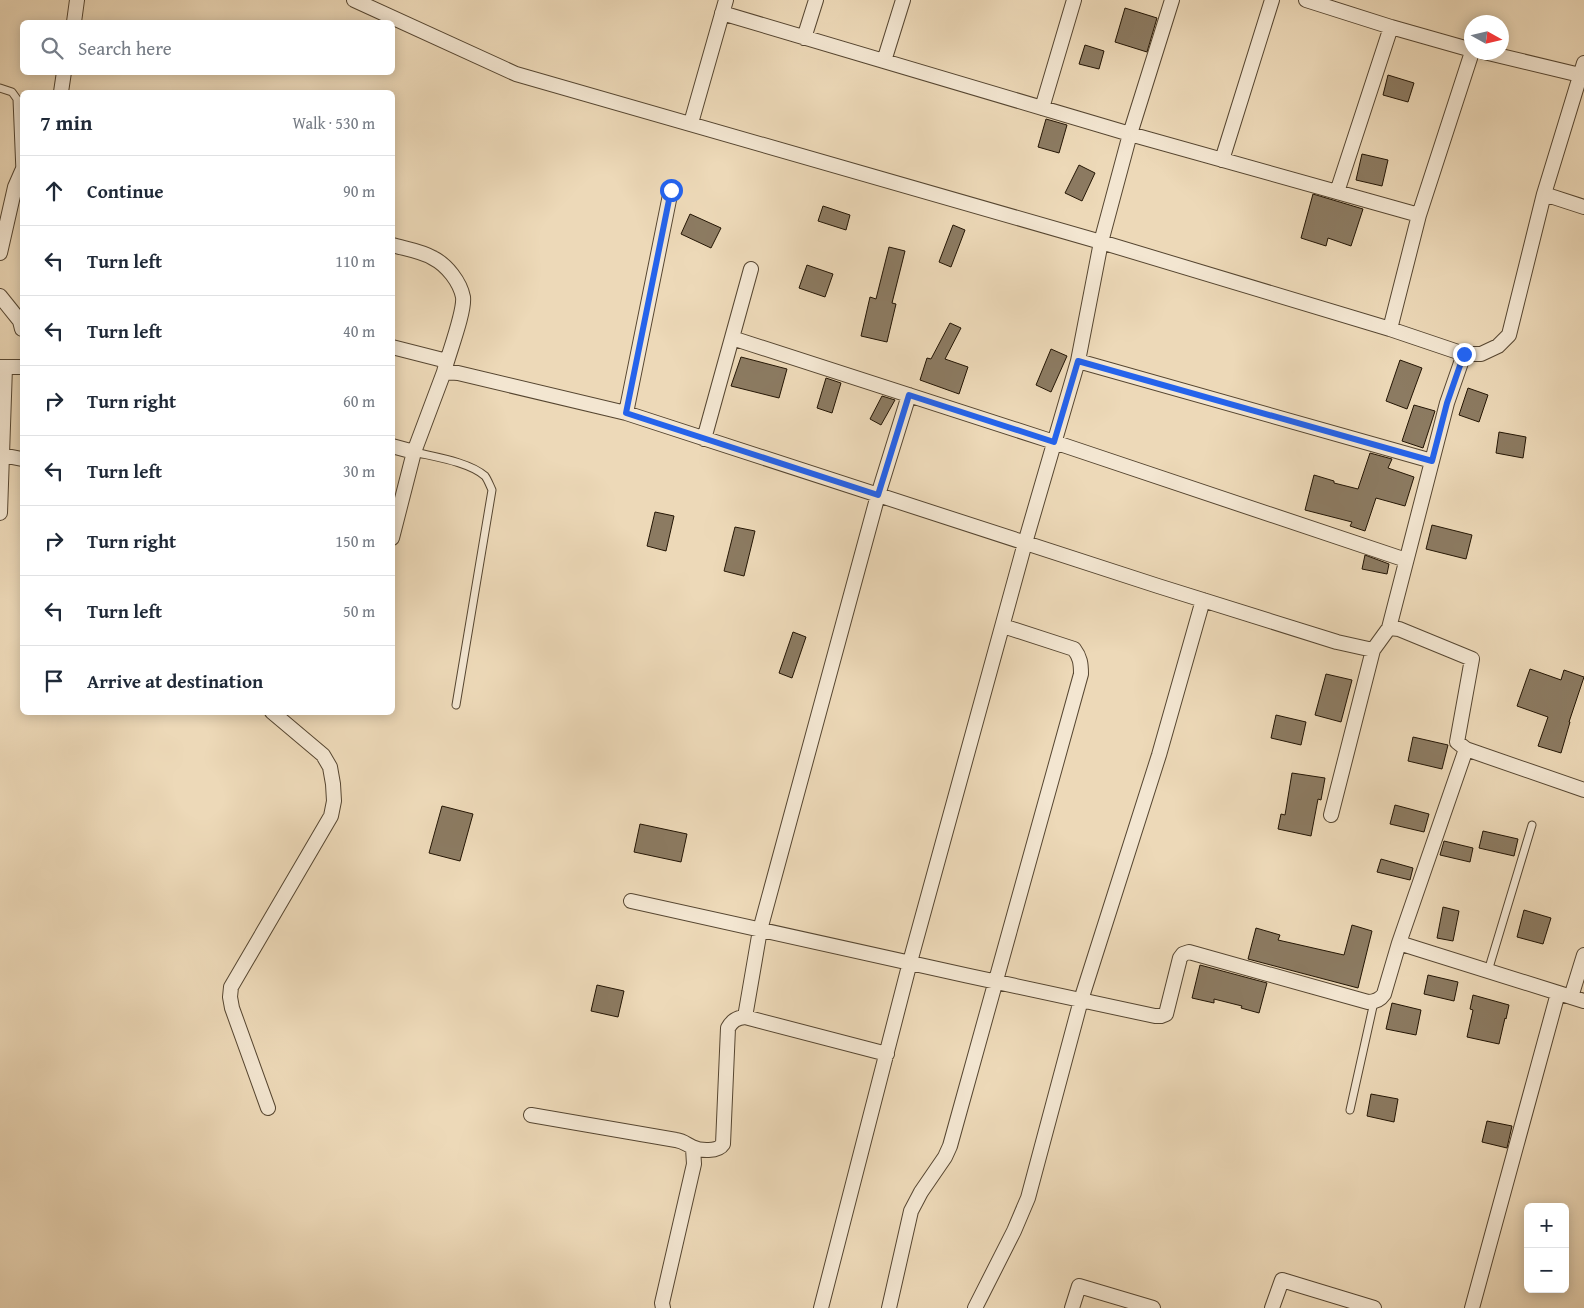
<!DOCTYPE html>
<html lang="en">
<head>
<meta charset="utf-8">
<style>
	body { margin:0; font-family:"Gentium Book Plus",serif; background:#f6f6f7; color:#1f2937 }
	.controls { position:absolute; right:15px; bottom:15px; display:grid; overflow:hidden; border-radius:8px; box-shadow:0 2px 12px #0003 }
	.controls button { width:45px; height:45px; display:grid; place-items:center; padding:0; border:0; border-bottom:1px solid #e0e1e3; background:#fff; color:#1f2937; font:25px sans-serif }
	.compass { position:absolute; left:1464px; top:15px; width:45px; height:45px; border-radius:50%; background:#fff; box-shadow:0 2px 12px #0003; rotate:98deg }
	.stop { position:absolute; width:15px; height:15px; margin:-11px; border:4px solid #2563eb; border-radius:50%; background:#fff }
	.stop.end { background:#2563eb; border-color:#fff; box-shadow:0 1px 5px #0008 }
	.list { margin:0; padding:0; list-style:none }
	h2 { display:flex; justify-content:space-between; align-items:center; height:65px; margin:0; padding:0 20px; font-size:21px }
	h2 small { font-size:16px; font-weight:400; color:#747a83 }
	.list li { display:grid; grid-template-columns:32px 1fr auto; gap:15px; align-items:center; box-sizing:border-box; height:70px; padding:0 20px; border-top:1px solid #e0e1e3 }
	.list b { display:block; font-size:19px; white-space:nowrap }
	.list em { font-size:16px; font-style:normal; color:#747a83 }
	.icon { flex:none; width:28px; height:28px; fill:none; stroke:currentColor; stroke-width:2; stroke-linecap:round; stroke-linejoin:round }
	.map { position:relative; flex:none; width:1584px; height:1308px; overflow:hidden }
	.search { position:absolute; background:#fff; box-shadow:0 2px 12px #0003; left:20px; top:20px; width:375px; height:55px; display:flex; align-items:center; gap:12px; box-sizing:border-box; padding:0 18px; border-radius:8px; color:#747a83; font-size:19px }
	.panel { position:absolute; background:#fff; box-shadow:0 2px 12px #0003; left:20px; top:90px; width:375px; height:625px; border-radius:8px }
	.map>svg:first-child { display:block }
	.building { fill:#8c7b62; stroke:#231504 }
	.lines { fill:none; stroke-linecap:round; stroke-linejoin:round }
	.service-casing { stroke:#564631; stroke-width:9 }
	.minor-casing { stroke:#564631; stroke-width:16 }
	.service { stroke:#f3e6d1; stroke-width:7 }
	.minor { stroke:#f3e6d1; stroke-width:14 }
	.route { stroke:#2563eb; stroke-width:6 }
</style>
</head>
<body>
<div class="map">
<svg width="1584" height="1308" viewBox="0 0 1584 1308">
	<rect width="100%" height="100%" fill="#edd9b8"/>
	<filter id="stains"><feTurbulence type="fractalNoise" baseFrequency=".004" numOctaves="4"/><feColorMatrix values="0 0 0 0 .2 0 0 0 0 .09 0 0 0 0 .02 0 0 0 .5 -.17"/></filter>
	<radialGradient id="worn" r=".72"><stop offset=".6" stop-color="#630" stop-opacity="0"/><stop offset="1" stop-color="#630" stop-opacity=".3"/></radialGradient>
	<!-- building -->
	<path class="building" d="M1125,8L1157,18L1147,52L1115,42Z
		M1085,45L1104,51L1099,69L1079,64Z
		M1388,75L1414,83L1408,102L1383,95Z
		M1046,119L1067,125L1059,153L1038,147Z
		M1362,154L1388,160L1382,186L1356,180Z
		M1079,165L1095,173L1082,201L1065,193Z
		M1313,194L1363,209L1351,246L1328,238L1326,246L1301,238Z
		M823,206L850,215L846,230L818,221Z
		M690,214L721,228L711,248L681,234Z
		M953,225L965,230L951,267L939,262Z
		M889,247L905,251L892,303L896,304L887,342L861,336L870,297L876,299Z
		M807,265L833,274L825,297L799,288Z
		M950,323L961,328L945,359L968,367L959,394L920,380L927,358L931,359Z
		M1051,349L1067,356L1051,392L1036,385Z
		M741,357L787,369L779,398L731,386Z
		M1400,360L1422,368L1407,409L1386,401Z
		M826,378L841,383L832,413L817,408Z
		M1468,388L1488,395L1479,422L1459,415Z
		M882,396L895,400L881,425L870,419Z
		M1414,405L1435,411L1423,448L1402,441Z
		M1499,432L1526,437L1523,458L1496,453Z
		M1370,453L1392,459L1388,468L1414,477L1405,506L1376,498L1365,531L1350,526L1352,522L1305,510L1314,475L1334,481V483L1358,489Z
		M655,512L674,516L666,551L647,546Z
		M1432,525L1472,535L1466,559L1426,549Z
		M735,527L755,531L744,576L724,571Z
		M1365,555L1389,564L1387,574L1362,569Z
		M793,632L806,637L792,678L779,673Z
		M1530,669L1561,680L1564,670L1584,677L1569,722H1570L1561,753L1538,746L1548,717L1517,706Z
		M1326,674L1352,680L1341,722L1315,715Z
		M1276,715L1306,722L1301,745L1271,738Z
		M1413,737L1448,745L1442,769L1408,761Z
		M1292,773L1325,778L1321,800L1318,799L1311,836L1278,829L1281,814L1285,815Z
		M1395,805L1429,814L1424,832L1390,824Z
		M442,806L473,814L460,861L429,853Z
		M640,824L687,834L681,862L634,852Z
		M1483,831L1518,839L1514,856L1479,848Z
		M1444,841L1473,848L1470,862L1440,855Z
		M1381,859L1413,868L1410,880L1377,872Z
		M1443,907L1459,911L1453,941L1437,938Z
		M1524,910L1551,918L1543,944L1517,937Z
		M1352,925L1372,931L1358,988L1248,959L1256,928L1280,935L1278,940L1344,955Z
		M1200,965L1267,983L1259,1013L1241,1008L1242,1006L1214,999V1003L1192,998Z
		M1428,975L1458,982L1454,1001L1424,994Z
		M597,985L624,991L618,1017L591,1011Z
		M1473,995L1509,1005L1506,1019L1505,1018L1499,1044L1467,1037L1473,1010L1470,1009Z
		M1392,1003L1421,1010L1416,1035L1386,1029Z
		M1371,1094L1398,1099L1394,1122L1367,1116Z
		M1487,1121L1512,1126L1507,1148L1482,1142Z"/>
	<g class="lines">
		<defs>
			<path id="service" d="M0,88L12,92L17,99L20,172
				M414,452C435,457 469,462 485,476C488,480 490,486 492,490L456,705
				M1488,971L1532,825
				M1350,1110L1374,1002"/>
			<path id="minor" d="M354,0L516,74L1101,242L1390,329L1464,354H1481L1498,346L1509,335L1544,194L1584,63
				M1306,0L1391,27L1472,50
				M722,13L1130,134L1419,215
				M74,22L77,0
				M804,38L816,0
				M1484,52L1580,75
				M884,61L903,0
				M61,92L64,72
				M1042,108L1074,0
				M691,123L726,0
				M1222,160L1272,0
				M1337,192L1391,27
				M1544,194L1584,207
				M392,245C406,249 421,251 433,258C447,265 460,282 463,297C465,312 448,355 444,372
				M0,253L15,187L22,171
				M0,296L20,321L22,329
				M1390,329L1419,215L1472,52
				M732,338L1054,442L1406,560
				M392,347L447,361
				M1078,361L1432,461
				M0,367H22
				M626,413L671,190
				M704,439L751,269
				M392,446L414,452L444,372L458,373L626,413L1158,586L1337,642L1373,650L1389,628L1399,629L1472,659L1457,742L1466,749L1584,790
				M2,455L22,459
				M0,513L5,367
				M392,538L414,452
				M1389,628L1447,403L1464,354
				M1331,815L1373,650
				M631,901C806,940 980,979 1155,1016H1161L1166,1014L1180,958L1183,954L1189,952L1368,1002C1375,1002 1380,1000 1384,994L1399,943L1466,749
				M1399,943L1584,1001
				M1571,997L1584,955
				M745,1017L760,930L878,495L909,395
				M268,1108L232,1008L230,997L231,987L331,816L334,801L333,784L330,767L323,755L272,712
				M531,1115L676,1140C683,1141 686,1144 692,1147C700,1151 718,1152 723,1144L728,1028C732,1021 736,1018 745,1017L887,1054
				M663,1308L662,1303L694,1164L693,1148
				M821,1308L910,962L1025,543L1078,361L1101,242L1130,134L1172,0
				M889,1308L911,1211L921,1192L945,1157L950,1146L1081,674C1081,663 1080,657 1074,649L1003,626
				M975,1308L1014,1231L1028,1198L1081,1000L1159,755L1203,600
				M1072,1308L1079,1286L1153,1308
				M1272,1308L1282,1280L1374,1308
				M1472,1308L1558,993"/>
		</defs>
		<!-- service casing -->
		<use href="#service" class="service-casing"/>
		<!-- minor casing -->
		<use href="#minor" class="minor-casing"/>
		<!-- service -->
		<use href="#service" class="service"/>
		<!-- minor -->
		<use href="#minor" class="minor"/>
	</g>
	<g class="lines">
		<!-- route -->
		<path class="route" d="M671,190L626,413L878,495L909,395L1054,442L1078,361L1432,461L1447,403L1464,354"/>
	</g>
	<rect width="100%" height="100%" filter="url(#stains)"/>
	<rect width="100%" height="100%" fill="url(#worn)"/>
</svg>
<div class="controls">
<button>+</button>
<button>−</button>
</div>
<svg class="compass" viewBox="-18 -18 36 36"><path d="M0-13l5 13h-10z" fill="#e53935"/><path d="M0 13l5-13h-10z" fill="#747a83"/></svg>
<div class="stop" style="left:671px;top:190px"></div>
<div class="stop end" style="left:1464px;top:354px"></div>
<div class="search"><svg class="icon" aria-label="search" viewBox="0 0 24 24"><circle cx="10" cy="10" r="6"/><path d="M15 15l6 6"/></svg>Search here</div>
<section class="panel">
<h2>7 min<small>Walk · 530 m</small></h2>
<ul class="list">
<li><svg class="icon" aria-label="ahead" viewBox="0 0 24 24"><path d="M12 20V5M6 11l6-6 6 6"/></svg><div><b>Continue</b></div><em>90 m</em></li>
<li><svg class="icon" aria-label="left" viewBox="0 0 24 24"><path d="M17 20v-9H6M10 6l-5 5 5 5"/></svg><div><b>Turn left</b></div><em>110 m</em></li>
<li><svg class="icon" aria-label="left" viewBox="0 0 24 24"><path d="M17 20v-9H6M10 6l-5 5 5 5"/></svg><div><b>Turn left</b></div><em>40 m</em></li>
<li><svg class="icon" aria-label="right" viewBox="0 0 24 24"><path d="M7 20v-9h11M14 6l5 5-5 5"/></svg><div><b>Turn right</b></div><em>60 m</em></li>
<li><svg class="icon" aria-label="left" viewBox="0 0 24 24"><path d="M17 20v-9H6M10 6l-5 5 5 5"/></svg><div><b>Turn left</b></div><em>30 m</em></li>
<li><svg class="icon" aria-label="right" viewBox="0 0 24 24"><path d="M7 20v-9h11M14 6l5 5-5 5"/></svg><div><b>Turn right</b></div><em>150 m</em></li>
<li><svg class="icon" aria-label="left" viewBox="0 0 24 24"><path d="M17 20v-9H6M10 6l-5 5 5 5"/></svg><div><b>Turn left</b></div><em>50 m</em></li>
<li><svg class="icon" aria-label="arrive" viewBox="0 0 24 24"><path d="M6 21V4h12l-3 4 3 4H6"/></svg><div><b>Arrive at destination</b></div></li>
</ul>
</section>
</div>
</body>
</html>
